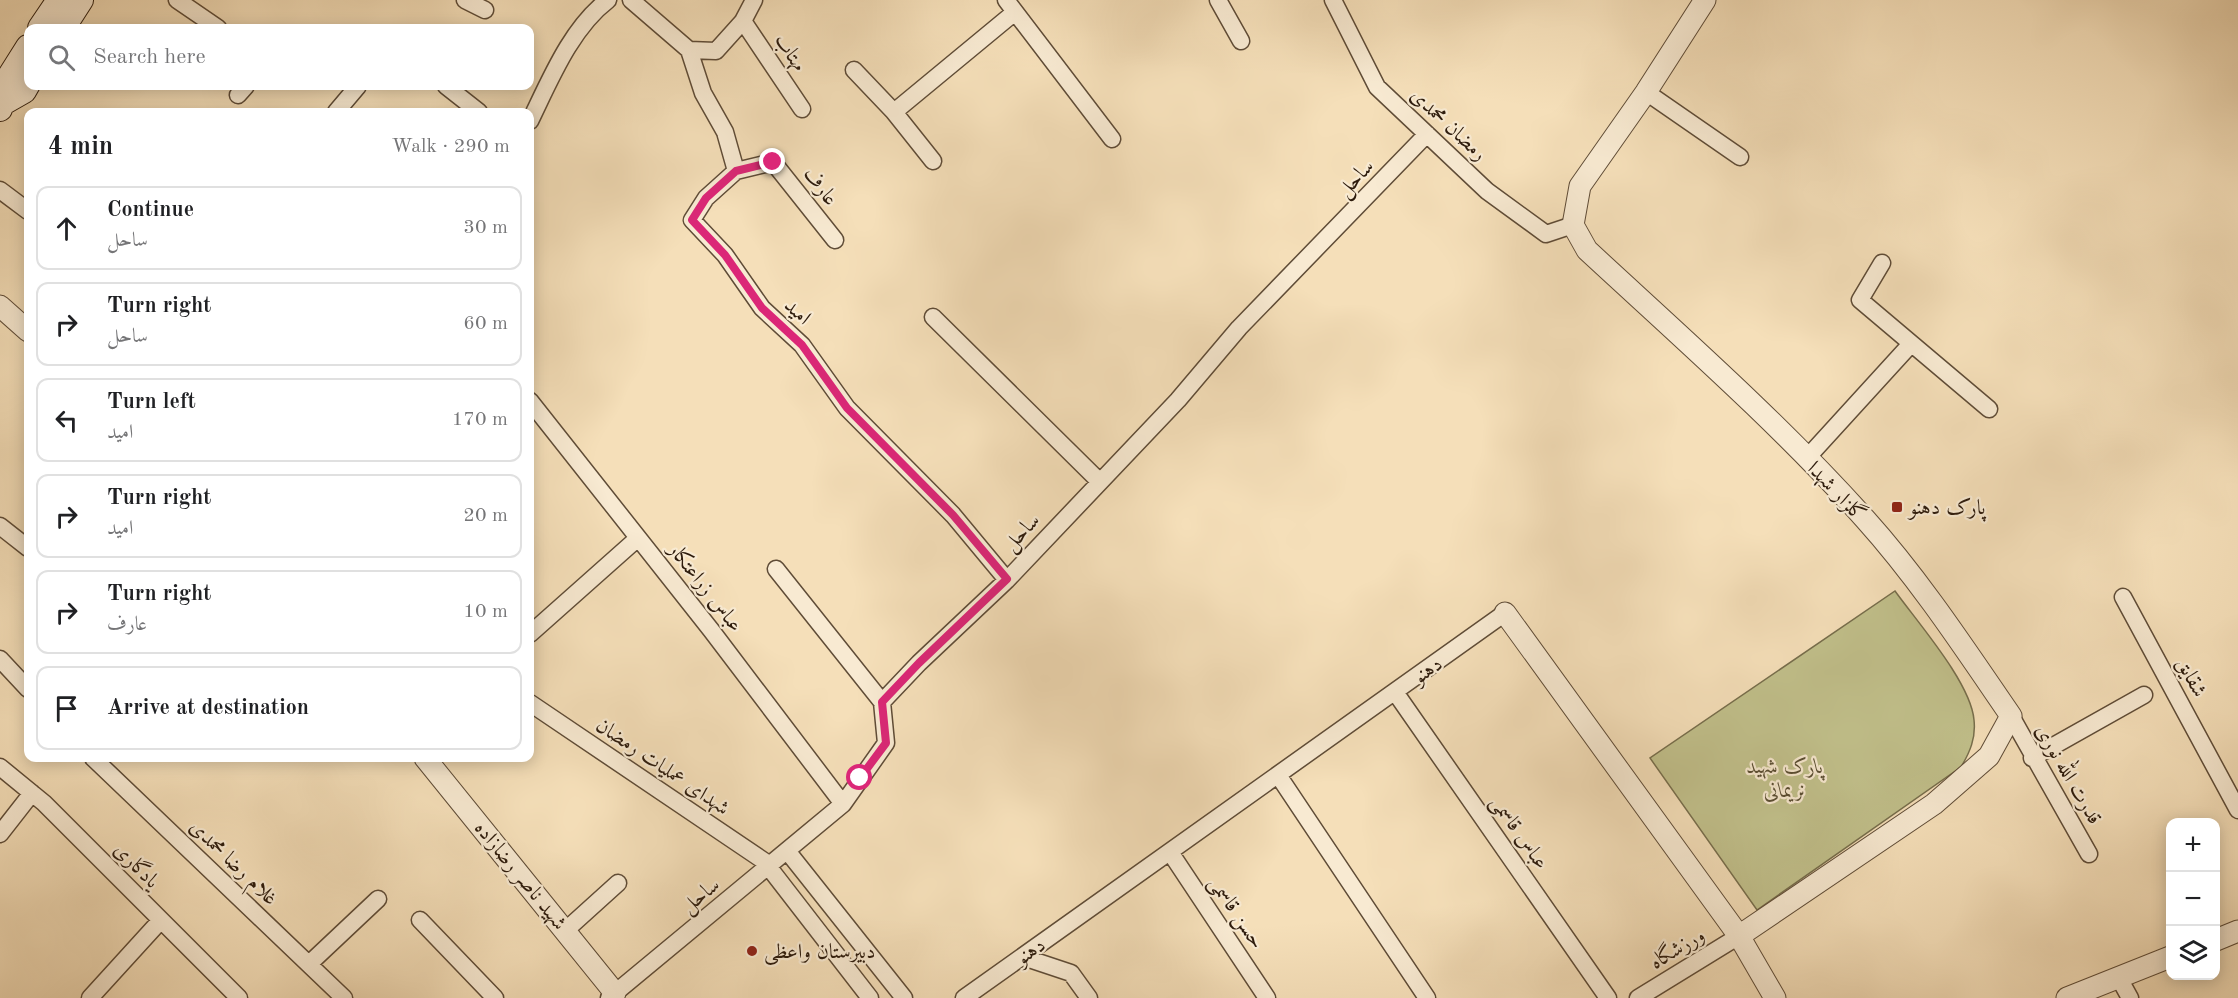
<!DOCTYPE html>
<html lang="en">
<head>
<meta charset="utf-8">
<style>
	body { margin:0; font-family:"Old Standard TT",Amiri,serif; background:#f2f2f2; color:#202124 }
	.controls { position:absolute; right:18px; bottom:18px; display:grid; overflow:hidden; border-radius:12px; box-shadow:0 3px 15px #0003 }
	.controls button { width:54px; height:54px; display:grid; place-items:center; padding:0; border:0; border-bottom:2px solid #e0e0e0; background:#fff; color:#202124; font:30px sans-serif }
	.stop { position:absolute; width:18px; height:18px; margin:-14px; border:4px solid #db2777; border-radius:50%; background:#fff }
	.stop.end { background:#db2777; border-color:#fff; box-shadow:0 2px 6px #0008 }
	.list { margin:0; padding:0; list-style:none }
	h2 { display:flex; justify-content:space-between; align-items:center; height:78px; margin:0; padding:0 24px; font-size:26px }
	h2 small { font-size:20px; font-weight:400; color:#757577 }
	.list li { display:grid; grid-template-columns:39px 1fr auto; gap:18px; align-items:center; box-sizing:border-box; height:84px; margin:0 12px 12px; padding:0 12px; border:2px solid #e0e0e0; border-radius:12px }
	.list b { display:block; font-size:22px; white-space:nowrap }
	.list p { margin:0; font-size:20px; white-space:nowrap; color:#757577 }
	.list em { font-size:20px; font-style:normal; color:#757577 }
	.icon { flex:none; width:33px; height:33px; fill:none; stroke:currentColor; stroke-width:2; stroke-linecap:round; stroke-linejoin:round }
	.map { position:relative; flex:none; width:2238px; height:998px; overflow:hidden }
	.search { position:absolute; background:#fff; box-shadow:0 3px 15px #0003; left:24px; top:24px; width:510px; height:66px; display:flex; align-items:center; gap:15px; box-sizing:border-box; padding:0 21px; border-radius:12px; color:#757577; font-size:22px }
	.panel { position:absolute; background:#fff; box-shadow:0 3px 15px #0003; left:24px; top:108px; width:510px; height:654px; border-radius:12px }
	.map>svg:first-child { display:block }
	.green { fill:#c1c08b; stroke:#776e4c; stroke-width:1.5 }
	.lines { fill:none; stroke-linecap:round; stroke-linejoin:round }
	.minor-casing { stroke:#5f4c37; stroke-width:19 }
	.tertiary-casing { stroke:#5f4c37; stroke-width:23 }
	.secondary-casing { stroke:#2d1b0c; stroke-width:26 }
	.minor { stroke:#f8ead2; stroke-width:16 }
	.tertiary { stroke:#f8ead2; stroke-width:21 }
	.secondary { stroke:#f8ead2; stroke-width:24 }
	.route { stroke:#db2777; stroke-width:8 }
	.poi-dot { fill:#8f2418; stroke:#f8ead2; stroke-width:2 }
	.labels { text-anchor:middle; stroke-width:4.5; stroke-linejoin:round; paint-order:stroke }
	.street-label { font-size:21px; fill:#2d1b0c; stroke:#f8ead2 }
	.poi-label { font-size:21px; fill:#2d1b0c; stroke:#f8ead2; text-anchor:start }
	.park-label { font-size:21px; font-style:italic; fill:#594d32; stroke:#f8ead2 }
</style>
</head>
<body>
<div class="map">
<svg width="2238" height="998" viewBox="0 0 2238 998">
	<rect width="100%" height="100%" fill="#f5dfb9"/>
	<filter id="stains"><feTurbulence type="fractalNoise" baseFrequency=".00333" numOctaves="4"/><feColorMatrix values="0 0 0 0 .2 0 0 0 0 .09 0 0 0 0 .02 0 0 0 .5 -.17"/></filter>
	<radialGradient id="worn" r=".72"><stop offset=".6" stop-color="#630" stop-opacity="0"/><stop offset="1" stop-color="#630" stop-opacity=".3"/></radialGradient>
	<!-- green -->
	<path class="green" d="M1895,591C1918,623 1971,683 1974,720C1976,738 1970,752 1961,767L1757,910L1650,758Z"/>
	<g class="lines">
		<defs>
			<path id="minor" d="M177,0L218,28
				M465,0L485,10
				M631,0L689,50L716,51L743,21L754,0
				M1006,0L1112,139
				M1218,0L1241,41
				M1333,0L1377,87L1487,191L1546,234L1573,225
				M743,21L802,109
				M689,50L703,93L725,132L736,171L706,198L692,220L725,255L762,308L802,345L847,408L953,515L1007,580
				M854,70L894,112L933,161
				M446,86L479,112
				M1646,92L1740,157
				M238,95L246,86
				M336,112L358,86
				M894,112L1015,12
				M530,121C550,80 571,28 608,0
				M736,171L773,162L835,240
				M0,190L28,211
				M1882,263L1860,300L1989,409
				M933,317L1099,481
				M530,401L711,630L843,804
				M1806,459L1910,345
				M0,526L28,548
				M776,569L882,702
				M2123,597L2238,810
				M530,634L638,538
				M0,659L28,689
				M1395,692L1608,998
				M530,703L764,861L870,998
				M2011,716L2089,854
				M93,758L344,998
				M2032,758L2144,695
				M0,767L44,803L239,998
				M1278,775L1427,998
				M0,834L32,793
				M788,852L904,998
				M1170,852L1267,998
				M420,920L495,998
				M566,930L618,883
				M1023,957L1071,973L1089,998
				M309,964L378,899
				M2119,978L2130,998
				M90,998L161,920
				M609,998L843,804L886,743L882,702L919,663L1007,580L1178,400L1239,328L1427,134
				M964,998L1505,613
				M1638,998L1739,936"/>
			<path id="tertiary" d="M1705,0L1646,92L1580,186L1573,225L1587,250C1681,337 1779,423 1865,519C1919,579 1965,649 2011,716L1989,756L1934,804L1739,936
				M0,306L28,331
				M1505,613L1739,936L1775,998
				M425,758L615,993
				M2216,940L2238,931
				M2067,998L2170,957"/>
			<path id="secondary" d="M40,28L59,0
				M63,28L81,0
				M3,103L24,91L28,84
				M0,109L9,77L28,47"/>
		</defs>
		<!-- minor casing -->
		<use href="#minor" class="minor-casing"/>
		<!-- tertiary casing -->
		<use href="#tertiary" class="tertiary-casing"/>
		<!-- secondary casing -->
		<use href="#secondary" class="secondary-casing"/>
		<!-- minor -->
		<use href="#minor" class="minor"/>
		<!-- tertiary -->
		<use href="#tertiary" class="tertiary"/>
		<!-- secondary -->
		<use href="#secondary" class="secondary"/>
	</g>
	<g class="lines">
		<!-- route -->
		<path class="route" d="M773,162L736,171L706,198L692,220L725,255L762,308L802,345L847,408L953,515L1007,579L919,663L882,702L886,743L860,778"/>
	</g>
	<!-- markers -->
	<g class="poi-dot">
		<rect x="1891" y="501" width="12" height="12" rx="3"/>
		<circle cx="752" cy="951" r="6"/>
	</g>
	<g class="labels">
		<!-- street labels -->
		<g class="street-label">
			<text transform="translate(791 52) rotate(56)" y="7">مهتاب</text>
			<text transform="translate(1449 124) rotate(43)" y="7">رمضان محمدی</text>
			<text transform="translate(1355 178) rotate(-47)" y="7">ساحل</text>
			<text transform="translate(821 186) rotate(52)" y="7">عارف</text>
			<text transform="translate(798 311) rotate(43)" y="7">امید</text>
			<text transform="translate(1837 491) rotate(46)" y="7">گلزار شهدا</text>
			<text transform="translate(1021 532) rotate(-47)" y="7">ساحل</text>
			<text transform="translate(706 587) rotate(52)" y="7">عباس زراعتکار</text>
			<text transform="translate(1427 670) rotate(-35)" y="7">دهنو</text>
			<text transform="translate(2192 677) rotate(62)" y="7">شقایق</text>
			<text transform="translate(663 766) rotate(34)" y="7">شهدای عملیات رمضان</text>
			<text transform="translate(2069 774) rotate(60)" y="7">قدرت الله نوری</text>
			<text transform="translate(1520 832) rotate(55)" y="7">عباس قاسمی</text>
			<text transform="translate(234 862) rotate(44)" y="7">غلام رضا محمدی</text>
			<text transform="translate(137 865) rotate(45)" y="7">یادگاری</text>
			<text transform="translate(521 875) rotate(51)" y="7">شهید ناصر رضازاده</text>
			<text transform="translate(700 895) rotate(-39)" y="7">ساحل</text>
			<text transform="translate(1237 912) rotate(56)" y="7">حسن قاسمی</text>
			<text transform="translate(1677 948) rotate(-31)" y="7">ورزشگاه</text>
			<text transform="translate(1030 951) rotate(-35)" y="7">دهنو</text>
		</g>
		<!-- poi labels -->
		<g class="poi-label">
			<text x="1909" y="514">پارک دهنو</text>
			<text x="764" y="958">دبیرستان واعظی</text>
		</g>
		<!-- park labels -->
		<g class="park-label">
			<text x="1785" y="773">پارک شهید<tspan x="1785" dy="24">نریمانی</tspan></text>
		</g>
	</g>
	<rect width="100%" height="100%" filter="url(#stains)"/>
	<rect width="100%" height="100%" fill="url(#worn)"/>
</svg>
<div class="controls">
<button>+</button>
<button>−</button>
<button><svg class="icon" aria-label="layers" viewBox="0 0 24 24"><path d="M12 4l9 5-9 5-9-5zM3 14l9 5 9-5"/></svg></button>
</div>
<div class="stop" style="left:860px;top:778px"></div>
<div class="stop end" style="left:773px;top:162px"></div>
<div class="search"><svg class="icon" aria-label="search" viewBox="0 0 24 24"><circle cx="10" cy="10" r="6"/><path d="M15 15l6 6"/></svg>Search here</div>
<section class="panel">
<h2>4 min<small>Walk · 290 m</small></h2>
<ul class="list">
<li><svg class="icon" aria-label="ahead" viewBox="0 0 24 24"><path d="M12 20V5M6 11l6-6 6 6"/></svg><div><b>Continue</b><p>ساحل</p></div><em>30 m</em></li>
<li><svg class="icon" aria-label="right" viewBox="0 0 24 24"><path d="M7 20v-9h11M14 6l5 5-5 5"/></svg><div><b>Turn right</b><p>ساحل</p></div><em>60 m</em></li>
<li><svg class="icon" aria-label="left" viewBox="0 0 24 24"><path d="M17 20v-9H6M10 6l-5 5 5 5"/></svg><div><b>Turn left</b><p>امید</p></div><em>170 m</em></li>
<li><svg class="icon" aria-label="right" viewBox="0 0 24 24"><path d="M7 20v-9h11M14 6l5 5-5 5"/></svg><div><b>Turn right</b><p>امید</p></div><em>20 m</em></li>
<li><svg class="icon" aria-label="right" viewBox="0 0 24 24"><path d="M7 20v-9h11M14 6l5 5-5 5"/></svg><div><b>Turn right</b><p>عارف</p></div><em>10 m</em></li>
<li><svg class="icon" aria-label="arrive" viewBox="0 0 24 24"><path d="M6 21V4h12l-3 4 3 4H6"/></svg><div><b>Arrive at destination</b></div></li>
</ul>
</section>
</div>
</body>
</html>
